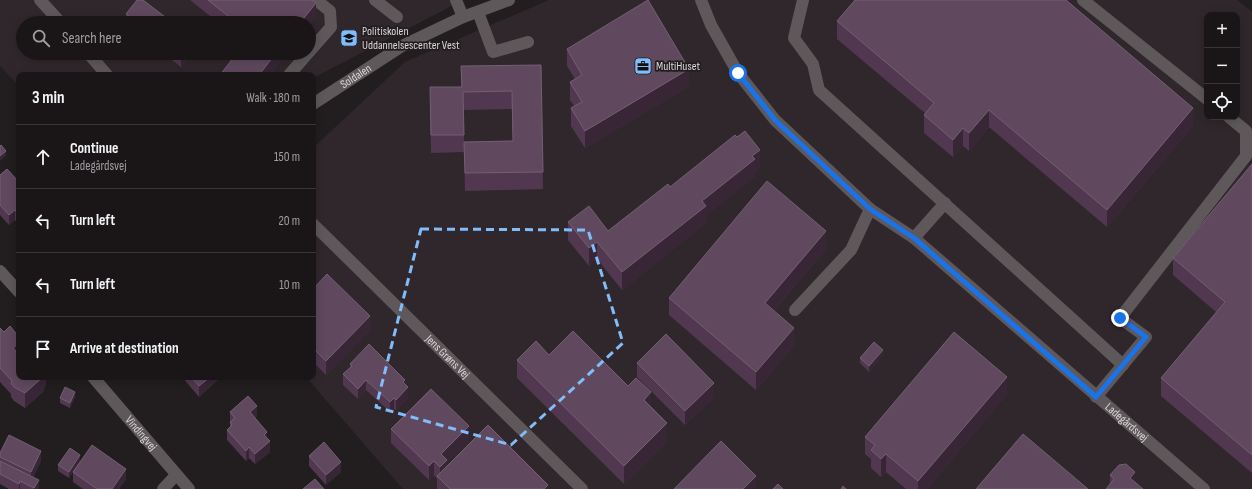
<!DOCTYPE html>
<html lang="en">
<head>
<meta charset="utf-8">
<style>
	body { margin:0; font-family:"Sofia Sans Condensed",sans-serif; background:#272325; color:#f1f3f6 }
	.controls { position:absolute; right:12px; top:12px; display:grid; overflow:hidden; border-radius:8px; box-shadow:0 2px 10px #0003 }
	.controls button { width:36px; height:36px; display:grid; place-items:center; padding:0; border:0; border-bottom:1px solid #383537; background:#1a1618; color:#f1f3f6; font:20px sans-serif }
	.stop { position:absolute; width:12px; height:12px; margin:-9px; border:3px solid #1a73e8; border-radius:50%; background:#fff }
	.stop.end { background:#1a73e8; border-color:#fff; box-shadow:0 1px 4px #0008 }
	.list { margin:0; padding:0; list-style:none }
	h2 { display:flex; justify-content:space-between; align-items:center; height:52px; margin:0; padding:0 16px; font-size:17px }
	h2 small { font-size:13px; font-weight:400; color:#9f9fa2 }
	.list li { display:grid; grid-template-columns:26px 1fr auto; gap:12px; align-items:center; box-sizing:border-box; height:64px; padding:0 16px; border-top:1px solid #383537 }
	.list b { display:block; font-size:15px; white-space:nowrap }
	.list p { margin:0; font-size:13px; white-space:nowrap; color:#9f9fa2 }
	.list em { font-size:13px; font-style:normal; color:#9f9fa2 }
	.icon { flex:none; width:22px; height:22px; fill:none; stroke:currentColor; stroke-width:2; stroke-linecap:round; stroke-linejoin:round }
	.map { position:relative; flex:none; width:1252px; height:489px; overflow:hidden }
	.search { position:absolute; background:#1a1618; box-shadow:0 2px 10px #0003; left:16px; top:16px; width:300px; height:44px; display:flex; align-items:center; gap:10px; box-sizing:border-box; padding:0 14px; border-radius:22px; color:#9f9fa2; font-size:15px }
	.panel { position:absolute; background:#1a1618; box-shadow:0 2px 10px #0003; left:16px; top:72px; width:300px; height:308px; border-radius:8px }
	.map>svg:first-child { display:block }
	.built { fill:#30272c; fill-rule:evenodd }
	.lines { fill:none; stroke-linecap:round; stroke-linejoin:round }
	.minor { stroke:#5e585b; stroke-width:12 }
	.wall { fill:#513850 }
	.shaded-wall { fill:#382637 }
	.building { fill:#60495f; stroke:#735f72 }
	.route { stroke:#1a73e8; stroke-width:5 }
	.marked { fill:none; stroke:#80bdfa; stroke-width:3; stroke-dasharray:8 5; stroke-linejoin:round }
	.labels { text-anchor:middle; stroke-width:3.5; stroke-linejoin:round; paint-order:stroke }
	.poi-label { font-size:12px; fill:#dbd7d9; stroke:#221e20; text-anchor:start }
	.street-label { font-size:12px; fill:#dbd7d9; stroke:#221e20 }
</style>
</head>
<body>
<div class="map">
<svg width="1252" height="489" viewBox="0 0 1252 489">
	<rect width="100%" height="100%" fill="#221e20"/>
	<!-- built -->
	<path class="built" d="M0,0H463L313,78V75H19V86L0,66ZM23,23H309V53H23Z
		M549,0H1237L1252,12V489H403L306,377H313V148L405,62ZM1207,15H1237V117H1207Z"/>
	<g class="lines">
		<!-- minor -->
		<g class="minor">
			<path d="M40,0L61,23"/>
			<path d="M375,0L397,17"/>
			<path d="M456,0L463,17"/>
			<path id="s1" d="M701,0L711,25L738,73L775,120L870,209L914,238L1204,489"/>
			<path d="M803,0L794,38L813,64L819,90L1123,365"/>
			<path d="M1083,0L1207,99"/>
			<path d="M478,12L493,52L528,42"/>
			<path d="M309,52L331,27L330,11L316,0"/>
			<path d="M88,53L107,75"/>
			<path d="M289,75L308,53"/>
			<path id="s2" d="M313,104L402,46L463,17L509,0"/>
			<path id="s3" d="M313,224L582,489"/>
			<path d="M914,238L945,203"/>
			<path d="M0,271L19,292"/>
			<path d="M795,310L851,250L870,209"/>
			<path id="s4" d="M93,377L189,489"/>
			<path d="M1096,397L1146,337L1120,318L1246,156V131L1229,117"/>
			<path d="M163,489L176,475"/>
		</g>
	</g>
	<!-- wall -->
	<path class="wall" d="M190,0H312L316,17L309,23H219Z
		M854,0H1066L1193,126L1107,227L989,127L969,151L963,146L953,157L924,133V115L926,114L837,39V21L855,1Z
		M126,14L173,23H126Z
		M567,49L689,86L585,148L571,126V108L575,107L570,100V82L575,79L567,66Z
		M163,53H192L181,67Z
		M541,65L543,189L465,191L464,142L513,141L512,109L464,110V152L431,153L430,105L461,87V66Z
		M1252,164V473L1161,396V378L1216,312L1173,275V258Z
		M760,167L755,171V176L706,215V223L622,290L597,259L589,266L568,240V222L608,231L670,187Z
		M0,175L19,182V225L15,220L9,225L0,215Z
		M826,249L774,310L794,345L756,390L669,315V298Z
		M313,289L370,330L326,375L313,362Z
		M0,328L19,377H46V385L44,388V391L25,408L14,401L11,397V394L0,382Z
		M549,355L651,408L667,441L624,484L517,378V360Z
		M883,355L869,372L860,363V358Z
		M637,363L714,397L685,425L637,377Z
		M350,364L405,384L408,398L396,410L394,409L390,412L366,390L358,399L343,385V374L350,368Z
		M182,377H219V379L199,397Z
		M1007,394L927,489H906L886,472L881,477L871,468V459L865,454V437Z
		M75,397L70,408L60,403V398Z
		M230,412L257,416L255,418L267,438L270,452L255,464L249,458L246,461L227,440V430L230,428Z
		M391,429L469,441L447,462V466L548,489H437V479L434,475L429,480L391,443Z
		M0,453L41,461L33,477L39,489H9L0,484Z
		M309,456L341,472L326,485L309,466Z
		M80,461L69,478L58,471V465Z
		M73,472L126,479L119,489H83L73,482Z
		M1110,475L1135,482L1110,484Z"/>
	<!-- shaded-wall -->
	<path class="shaded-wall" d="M316,3V17L309,26V23H300Z
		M184,53H192L181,67V57Z
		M276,53H287L270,75H259Z
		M689,69V86L585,148V131Z
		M1193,108V126L1107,227V210Z
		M989,110V127L969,151V133Z
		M963,128V146L953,157V140Z
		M760,150V167L755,171V176L706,215V223L622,290V272L752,156Z
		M6,151V156L0,161V156Z
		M15,210V220L9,225V215Z
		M826,231V249L765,320V303Z
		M597,242V259L589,266V248Z
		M370,316V330L326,375V361Z
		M794,328V345L756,390V372Z
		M19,343V357L13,348Z
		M883,350V355L869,372V366Z
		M42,377H46V385L44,388V391L25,408V393Z
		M210,377H219V379L199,397V386Z
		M1007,377V394L927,489H918V481Z
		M366,380V390L358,399V389Z
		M714,383V397L685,425V411Z
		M408,387V398L396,410V400Z
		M75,392V397L70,408V403Z
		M651,392V410L644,400Z
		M394,398V409L390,412V402Z
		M257,406V416L250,423V412Z
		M667,423V441L624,484V466Z
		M469,426V441L447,462V474L440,479V467L441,454Z
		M267,432V442L264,435Z
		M270,441V452L255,464V454Z
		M249,447V458L246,461V451Z
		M41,451V461L31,483V472Z
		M886,454V472L881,477V459Z
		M80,455V461L69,478V472Z
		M434,461V475L429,480V466Z
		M341,462V472L326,485V475Z
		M126,469V479L119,489H112Z
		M1135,472V489L1130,478Z
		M756,476V489H743Z
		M39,480V489H34V488Z
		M20,481V489H19V484Z
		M548,485V489H544Z"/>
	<!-- building -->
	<path class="building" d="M137,0H143L173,23H138L126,14Z
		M208,0H312L316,3L300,23H237Z
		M648,0L689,69L585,131L571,108L582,102L570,82L582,75L567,49Z
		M855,0H1066L1193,108L1107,210L989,110L969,133L963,128L953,140L924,115L934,103L837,21Z
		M177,53H184L181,57Z
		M237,53H276L259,75H220Z
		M541,65L543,172L465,173L464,142L513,141L512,91L463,92L464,135H431L430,87H462L461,66Z
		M745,131L760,150L752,156L755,159L702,201L706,206L622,272L597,242L589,248L568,222L589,206L608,231L668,184L670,187L735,135L737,137Z
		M1,145L6,151L0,156V146Z
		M1252,164V455L1161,378L1225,302L1173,258Z
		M7,169L19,182V215L15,210L9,215L0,205V175Z
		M767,181L826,231L765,303L794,328L756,372L669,298Z
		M327,274L370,316L326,361L313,348V289Z
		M10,326L19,337V343L13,348L19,355V377H43L25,393L14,387L11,383L12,381L0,368V328L4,332Z
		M573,331L628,386L636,378L651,392L644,400L667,423L624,466L517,360L536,341L549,355Z
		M954,332L1007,377L918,481L886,454L881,459L871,450L875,445L865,437Z
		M666,334L714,383L685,411L637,363Z
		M874,342L883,350L869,366L860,358Z
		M369,344L405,380L403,382L408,387L396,400L394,398L390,402L366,380L358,389L343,374L352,366L350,364Z
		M191,377H210L199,386Z
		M65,387L75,392L70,403L60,398Z
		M431,389L469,426L441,454L447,460L440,467L434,461L429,466L391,429Z
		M248,396L257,406L250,412L267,432L264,435L270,441L255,454L249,447L246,451L227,430L232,425L230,422L235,418L230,412Z
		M488,425L548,485L544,489H450L437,476Z
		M1023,434L1088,489H976Z
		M9,435L41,451L31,472L0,457V453Z
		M721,441L756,476L743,489H674Z
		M324,442L341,462L326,475L309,456Z
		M92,445L126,469L112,489H97L73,472Z
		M70,448L80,455L69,472L58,465Z
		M0,461L39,480L34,488L20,481L19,484L0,474Z
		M1126,464L1135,472L1130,478L1143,489H1106L1114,479L1110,475L1119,465Z
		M315,479L324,489H303Z
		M778,484L783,489H773Z
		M843,486L846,489H841Z"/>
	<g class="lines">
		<!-- route -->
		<path class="route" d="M738,73L775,120L870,209L914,238L1096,397L1146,337L1120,318"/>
	</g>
	<!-- marked area -->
	<path class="marked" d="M421,229L588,230L623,343L511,445L376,407Z"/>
	<!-- icons -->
	<defs>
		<symbol id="university-square" viewBox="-11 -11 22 22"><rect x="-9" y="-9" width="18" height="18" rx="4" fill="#80bdfa" stroke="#221e20"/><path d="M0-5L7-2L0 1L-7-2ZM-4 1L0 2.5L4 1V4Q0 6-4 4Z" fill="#111"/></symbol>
		<symbol id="office-square" viewBox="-11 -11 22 22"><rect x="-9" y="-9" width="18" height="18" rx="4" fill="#80bdfa" stroke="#221e20"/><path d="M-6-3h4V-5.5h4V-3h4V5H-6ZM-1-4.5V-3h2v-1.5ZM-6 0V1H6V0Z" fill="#111"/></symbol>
	</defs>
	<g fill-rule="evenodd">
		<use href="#university-square" x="339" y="28" width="20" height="20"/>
		<use href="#office-square" x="633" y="56" width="20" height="20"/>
	</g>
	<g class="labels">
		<!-- poi labels -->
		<g class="poi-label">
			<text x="362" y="35">Politiskolen<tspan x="362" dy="14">Uddannelsescenter Vest</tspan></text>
			<text x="656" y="70">MultiHuset</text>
		</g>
		<!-- street labels -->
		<g class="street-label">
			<text dy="4" stroke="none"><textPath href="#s2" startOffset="51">Soldalen</textPath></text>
			<text dy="4" stroke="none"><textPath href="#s3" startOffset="189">Jens Grøns Vej</textPath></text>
			<text dy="4" stroke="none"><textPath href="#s1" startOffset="606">Ladegårdsvej</textPath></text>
			<text dy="4" stroke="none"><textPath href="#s4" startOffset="74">Vindingvej</textPath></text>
		</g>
	</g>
</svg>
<div class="controls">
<button>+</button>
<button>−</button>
<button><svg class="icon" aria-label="locate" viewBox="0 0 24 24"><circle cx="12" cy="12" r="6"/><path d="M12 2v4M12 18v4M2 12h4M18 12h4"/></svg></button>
</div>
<div class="stop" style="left:738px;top:73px"></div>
<div class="stop end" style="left:1120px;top:318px"></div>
<div class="search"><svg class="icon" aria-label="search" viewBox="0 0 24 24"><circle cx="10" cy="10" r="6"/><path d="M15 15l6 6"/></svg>Search here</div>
<section class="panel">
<h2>3 min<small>Walk · 180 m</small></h2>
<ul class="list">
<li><svg class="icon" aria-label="ahead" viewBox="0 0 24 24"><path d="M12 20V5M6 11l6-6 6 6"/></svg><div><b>Continue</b><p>Ladegårdsvej</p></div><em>150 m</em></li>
<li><svg class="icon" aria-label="left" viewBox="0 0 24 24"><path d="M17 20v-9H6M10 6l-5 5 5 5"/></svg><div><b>Turn left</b></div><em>20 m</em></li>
<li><svg class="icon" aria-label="left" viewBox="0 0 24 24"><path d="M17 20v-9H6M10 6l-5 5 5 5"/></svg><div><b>Turn left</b></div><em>10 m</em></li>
<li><svg class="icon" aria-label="arrive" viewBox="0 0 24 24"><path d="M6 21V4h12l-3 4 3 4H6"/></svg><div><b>Arrive at destination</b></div></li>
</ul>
</section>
</div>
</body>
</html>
